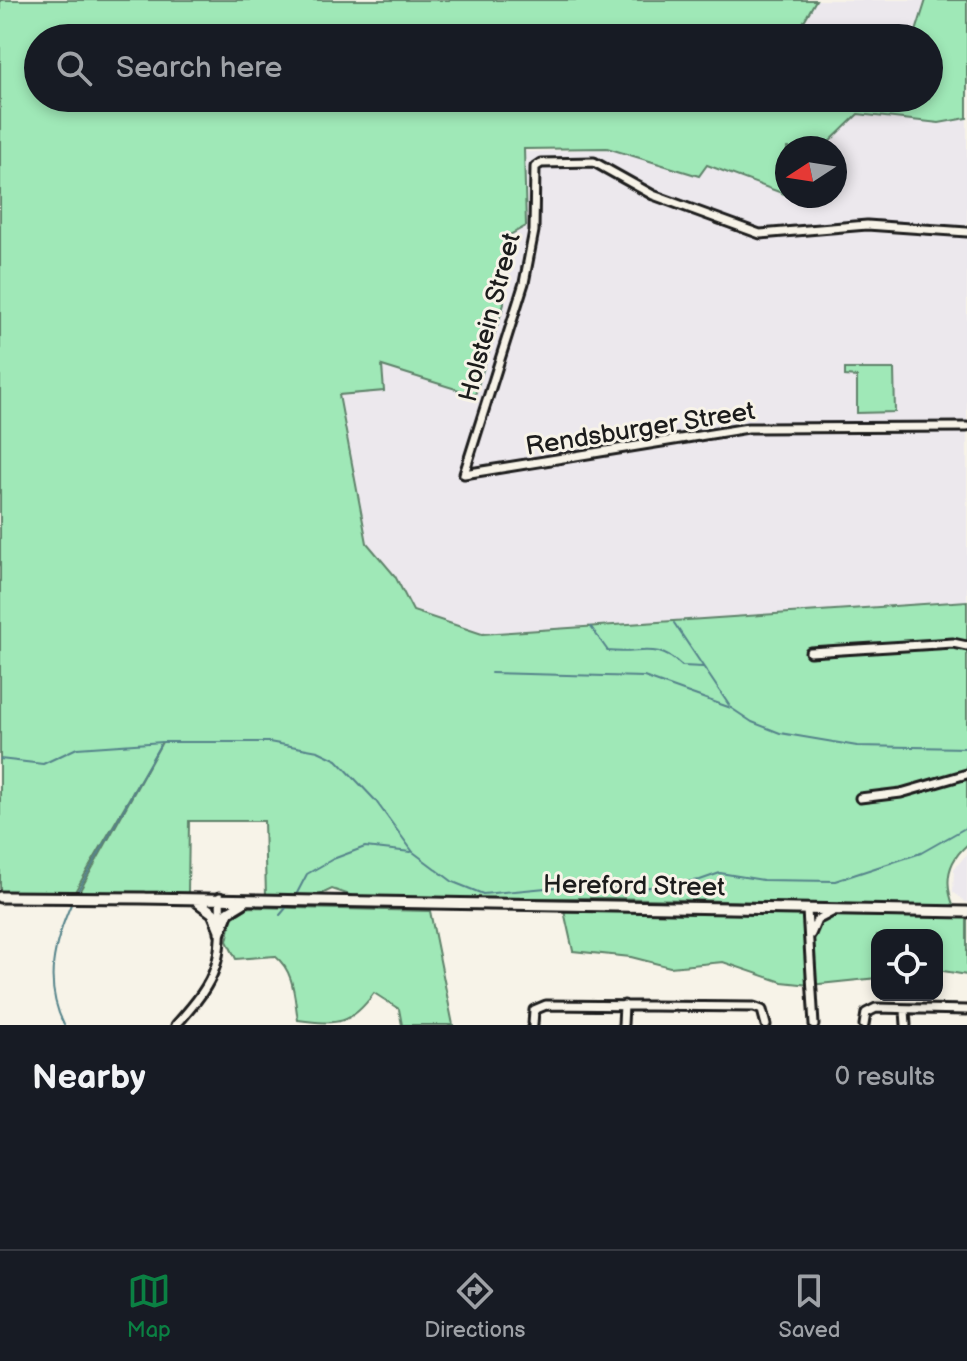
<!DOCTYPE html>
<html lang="en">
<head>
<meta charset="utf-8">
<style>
	body { margin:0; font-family:"Balsamiq Sans",sans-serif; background:#242831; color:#f1f3f6 }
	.controls { position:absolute; right:24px; bottom:24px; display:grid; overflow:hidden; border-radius:16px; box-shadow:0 4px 12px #0003 }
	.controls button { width:72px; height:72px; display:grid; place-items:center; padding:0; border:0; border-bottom:2px solid #363941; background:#171b24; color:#f1f3f6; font:40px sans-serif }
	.compass { position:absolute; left:775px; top:136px; width:72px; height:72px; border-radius:50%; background:#171b24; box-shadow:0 4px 12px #0003; rotate:258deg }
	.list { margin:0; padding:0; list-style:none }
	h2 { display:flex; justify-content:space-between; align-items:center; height:104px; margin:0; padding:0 32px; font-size:34px }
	h2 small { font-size:26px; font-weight:400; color:#9ea1a6 }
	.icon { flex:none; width:44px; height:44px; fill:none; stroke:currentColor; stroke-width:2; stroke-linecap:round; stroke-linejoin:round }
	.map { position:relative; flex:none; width:967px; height:1025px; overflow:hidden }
	.search { position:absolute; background:#171b24; box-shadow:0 4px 12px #0003; left:24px; right:24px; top:24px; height:88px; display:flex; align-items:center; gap:20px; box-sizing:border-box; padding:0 28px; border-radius:44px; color:#9ea1a6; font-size:30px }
	.sheet { height:224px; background:#171b24 }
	nav { display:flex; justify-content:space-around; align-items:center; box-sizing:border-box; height:112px; border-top:2px solid #363941; background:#171b24; font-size:22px; color:#9ea1a6 }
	nav a { display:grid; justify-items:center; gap:4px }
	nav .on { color:#0b8043 }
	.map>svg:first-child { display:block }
	.built { fill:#ece8ed }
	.green { fill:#9fe8b7; stroke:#5e826a; stroke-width:2 }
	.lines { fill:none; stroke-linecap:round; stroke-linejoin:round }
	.stream { stroke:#54838a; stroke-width:2 }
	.minor-casing { stroke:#1c1c1c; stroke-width:13 }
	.major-casing { stroke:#1c1c1c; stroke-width:15 }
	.minor { stroke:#f7f3e8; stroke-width:7 }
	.major { stroke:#f7f3e8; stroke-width:9 }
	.labels { text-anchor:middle; stroke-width:6; stroke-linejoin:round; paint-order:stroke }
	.street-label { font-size:26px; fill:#1c1c1c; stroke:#f7f3e8 }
</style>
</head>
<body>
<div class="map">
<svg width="967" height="1025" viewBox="0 0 967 1025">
	<rect width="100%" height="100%" fill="#f7f3e8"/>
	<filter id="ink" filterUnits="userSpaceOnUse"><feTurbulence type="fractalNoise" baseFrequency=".0125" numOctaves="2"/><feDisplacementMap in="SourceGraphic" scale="16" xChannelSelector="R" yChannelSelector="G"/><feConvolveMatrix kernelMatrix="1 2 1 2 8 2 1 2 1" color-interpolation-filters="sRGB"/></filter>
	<g filter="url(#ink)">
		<!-- built -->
		<path class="built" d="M816,0H926L914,38H808L800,28Z
			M858,114L939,123L967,118V601L482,634L413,611L395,576L367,543L339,395L384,391L381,366L475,395L504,304L503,249L507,236L526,226L523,149L529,152L607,148L699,176L707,165L787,196H835V148H823Z
			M967,854V903L953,892L954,869Z"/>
		<!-- green -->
		<path class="green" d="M0,0H816L800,28L808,38H38V98H929V38H914L926,0H967V118L939,123L858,114L823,148H787V195L707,165L699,176L607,148L524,149L526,226L508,236L503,249L504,304L475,395L382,366L384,391L339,395L367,543L395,576L413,611L482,634L967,601V845C947,862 944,883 954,907L609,898H359L332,889L315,897L266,896L264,821H189L188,893L78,894L162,742L73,895L0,892Z
			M845,369H894L895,412L857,413V377L845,376Z
			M249,907L430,911L453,1025H402L399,1009L374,993C351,1025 338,1025 298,1020C294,997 295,972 275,956L236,959L227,941L232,918Z
			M564,911L967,918V975L937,970V935H877V978L810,985L782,982L723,962L670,967L631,957L573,951Z"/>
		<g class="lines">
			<!-- stream -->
			<path class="stream" d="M674,623L729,705
				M591,627L608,651C642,655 655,641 682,666L703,667
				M491,673L644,677L731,708L752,722L780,733L857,746L967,748
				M0,759L43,764L77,748L163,742H269L318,751L337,760L375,800L413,852L453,882L483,894L577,885L636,889L700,880L720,873L763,880L835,881L921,853L967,827
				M77,892L160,745
				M296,895L307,874L333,859L365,847L411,852
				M280,915L286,908
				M64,1025C43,982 54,943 72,902"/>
			<defs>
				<path id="minor" d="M967,232L867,225L760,234L653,195L594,162L541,163L535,167L534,231L524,283L464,474L748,428L967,427
					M810,652L953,643L967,646
					M860,798L901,793L967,774
					M807,910L814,1025
					M811,934L817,920L834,911
					M905,1010L906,1025
					M176,1025C220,976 222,962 220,897
					M533,1025L534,1010L546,1005L754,1007L762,1010L766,1025
					M623,1025L624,1005
					M864,1025L866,1013L876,1008L967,1010"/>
				<path id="major" d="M0,897L145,898
					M142,898L967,912
					M198,902L213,913L220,930
					M220,932L228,912L243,903"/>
			</defs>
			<!-- minor casing -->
			<use href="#minor" class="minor-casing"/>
			<!-- major casing -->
			<use href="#major" class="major-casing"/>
			<!-- minor -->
			<use href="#minor" class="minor"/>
			<!-- major -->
			<use href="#major" class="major"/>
		</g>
	</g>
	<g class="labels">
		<!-- street labels -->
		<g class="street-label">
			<text transform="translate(489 317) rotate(-75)" y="9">Holstein Street</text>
			<text transform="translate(640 428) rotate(-9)" y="9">Rendsburger Street</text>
			<text transform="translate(634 885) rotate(1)" y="9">Hereford Street</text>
		</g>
	</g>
</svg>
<div class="controls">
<button><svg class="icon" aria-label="locate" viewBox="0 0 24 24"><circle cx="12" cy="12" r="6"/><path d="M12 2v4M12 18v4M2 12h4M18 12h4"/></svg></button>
</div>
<svg class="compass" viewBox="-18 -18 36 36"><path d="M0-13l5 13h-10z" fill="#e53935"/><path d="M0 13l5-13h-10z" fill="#9ea1a6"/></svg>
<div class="search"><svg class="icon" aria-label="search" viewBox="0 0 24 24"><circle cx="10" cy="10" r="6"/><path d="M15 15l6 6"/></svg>Search here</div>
</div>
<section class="sheet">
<h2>Nearby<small>0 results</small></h2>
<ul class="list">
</ul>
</section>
<nav>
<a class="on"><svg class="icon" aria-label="map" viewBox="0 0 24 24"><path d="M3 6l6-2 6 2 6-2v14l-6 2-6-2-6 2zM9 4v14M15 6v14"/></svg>Map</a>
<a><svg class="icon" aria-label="directions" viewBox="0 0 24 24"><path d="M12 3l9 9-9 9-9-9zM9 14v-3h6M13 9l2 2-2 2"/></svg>Directions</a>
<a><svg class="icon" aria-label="saved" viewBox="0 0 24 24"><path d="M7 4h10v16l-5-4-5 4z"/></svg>Saved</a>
</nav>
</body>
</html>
